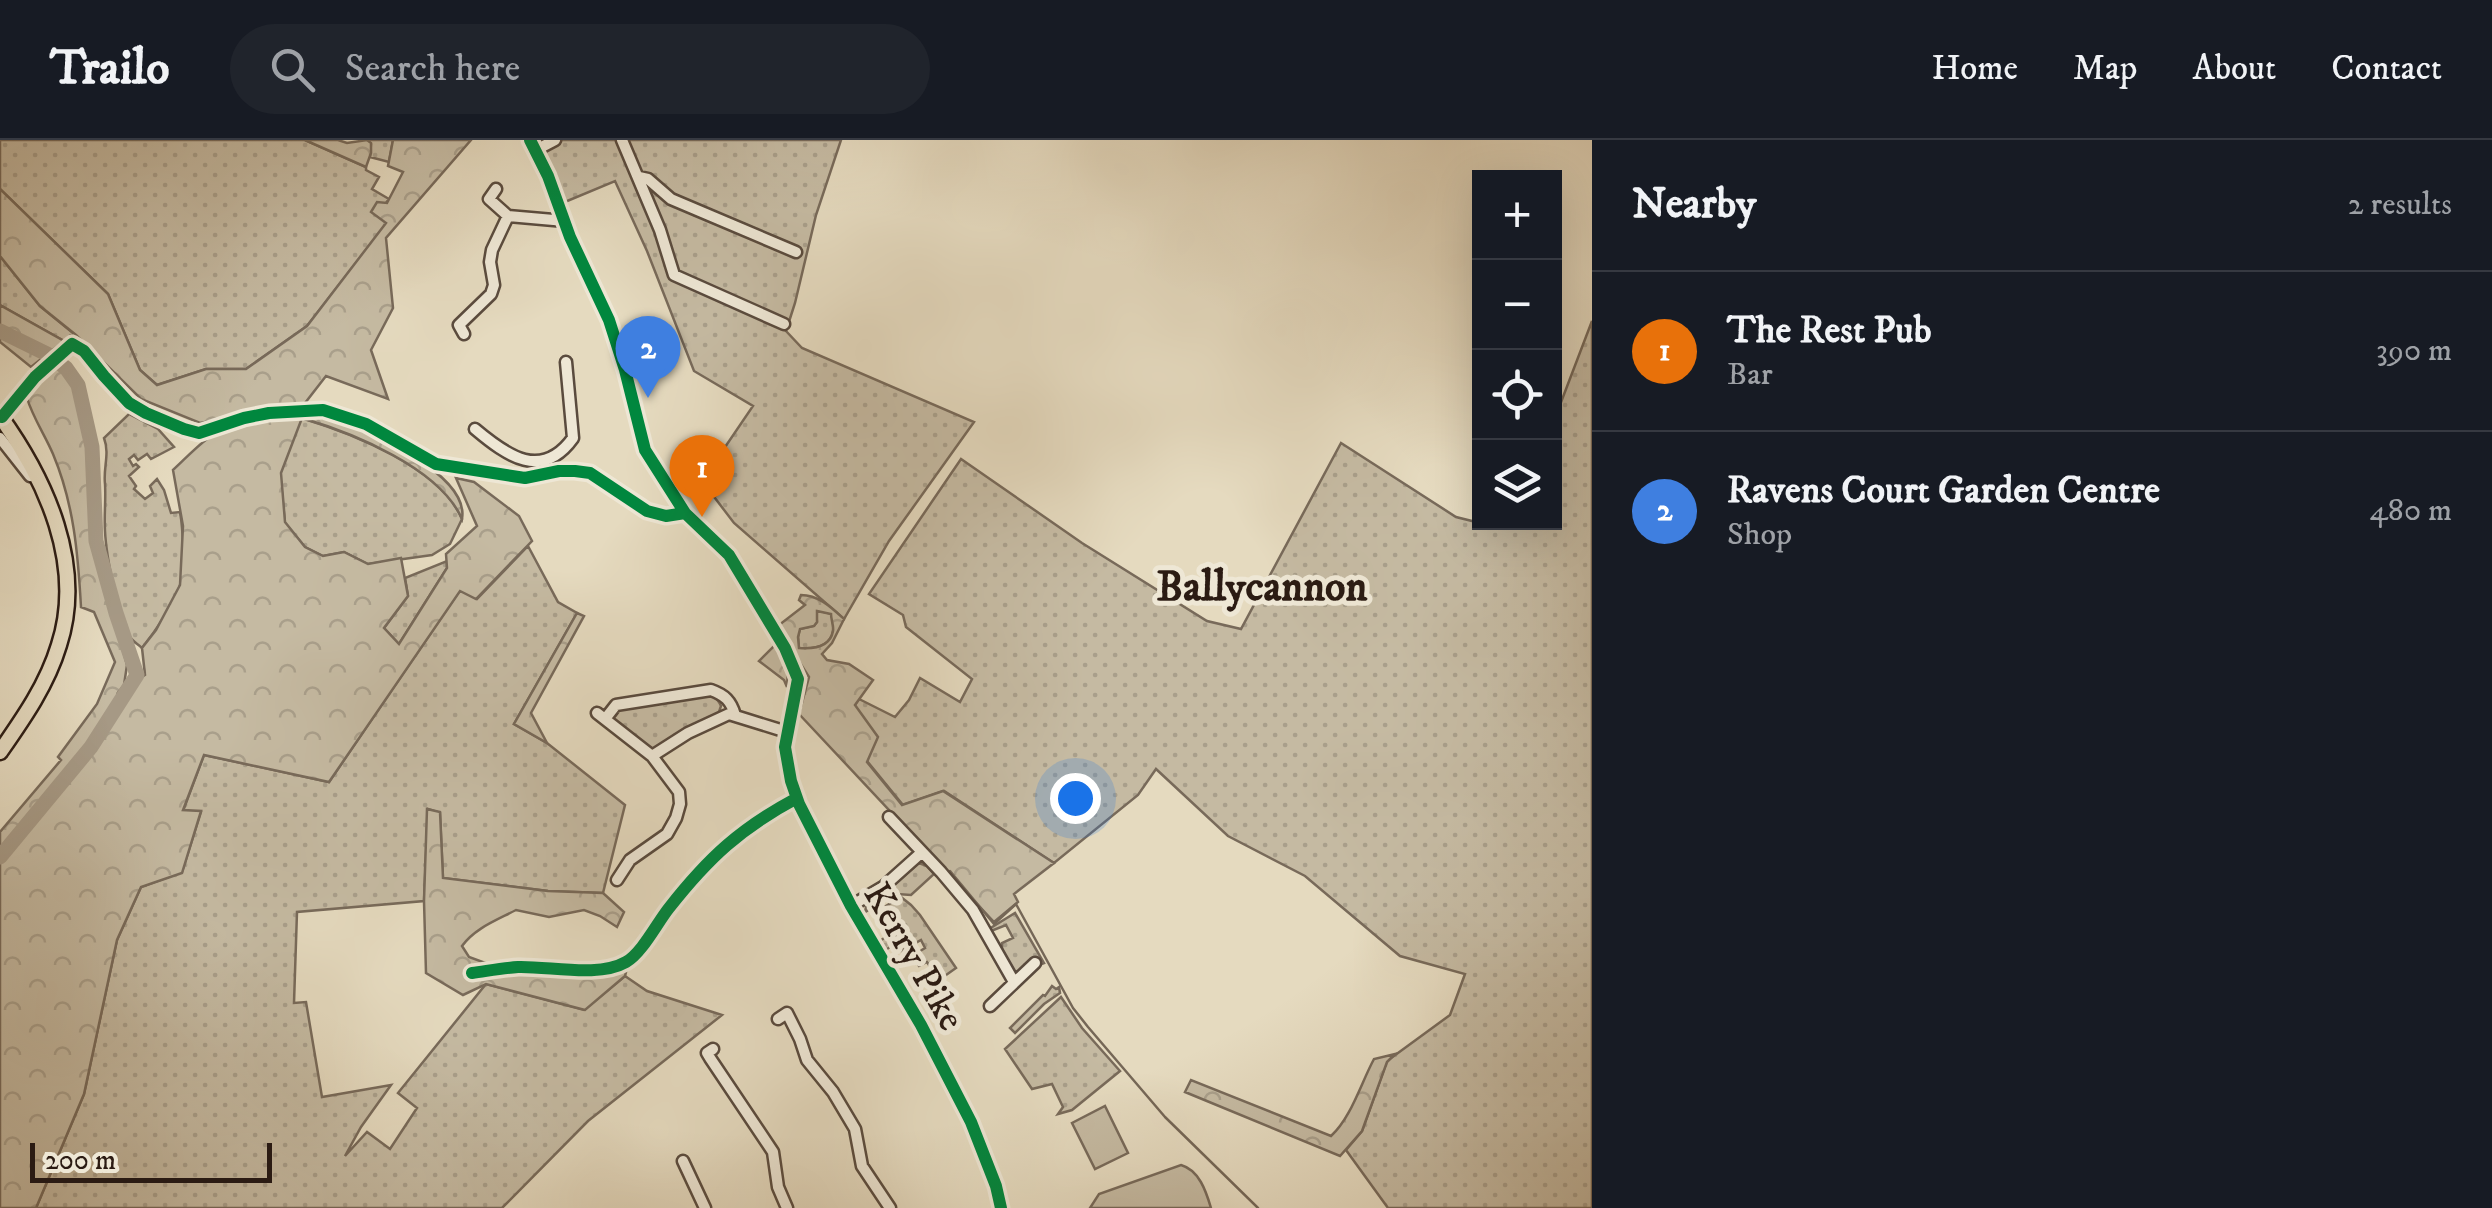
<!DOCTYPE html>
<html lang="en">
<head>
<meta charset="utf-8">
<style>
	body { margin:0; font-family:"IM FELL DW Pica",serif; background:#20242c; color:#f1f3f6 }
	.controls { position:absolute; right:30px; top:30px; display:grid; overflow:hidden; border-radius:0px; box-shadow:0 10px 40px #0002 }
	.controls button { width:90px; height:90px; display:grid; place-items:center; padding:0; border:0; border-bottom:2px solid #363941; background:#171b24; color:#f1f3f6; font:50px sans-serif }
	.scale { position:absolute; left:30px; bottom:25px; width:242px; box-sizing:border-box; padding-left:10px; border:5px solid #2b1b13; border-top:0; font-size:28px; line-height:35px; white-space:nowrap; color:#2b1b13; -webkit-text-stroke:8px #eee7d5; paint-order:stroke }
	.you { position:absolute; left:1075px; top:658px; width:35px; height:35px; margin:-25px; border:8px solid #fff; border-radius:50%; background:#1a73e8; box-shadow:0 0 0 15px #1a73e833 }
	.badge { display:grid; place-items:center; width:65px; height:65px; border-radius:50%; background:#c59692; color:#fff; font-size:32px; font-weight:700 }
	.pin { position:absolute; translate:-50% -82px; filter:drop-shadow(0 2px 5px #0008) }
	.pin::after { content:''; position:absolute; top:52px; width:35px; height:30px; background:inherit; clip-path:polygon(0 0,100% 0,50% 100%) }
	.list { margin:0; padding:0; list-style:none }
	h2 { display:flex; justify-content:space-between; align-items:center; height:130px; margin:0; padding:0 40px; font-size:42px }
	h2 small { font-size:32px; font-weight:400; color:#9ea1a6 }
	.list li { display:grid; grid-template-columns:65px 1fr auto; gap:30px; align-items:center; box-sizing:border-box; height:160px; padding:0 40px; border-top:2px solid #363941 }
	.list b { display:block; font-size:38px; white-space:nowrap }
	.list p { margin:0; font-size:32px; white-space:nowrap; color:#9ea1a6 }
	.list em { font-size:32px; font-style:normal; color:#9ea1a6 }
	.icon { flex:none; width:55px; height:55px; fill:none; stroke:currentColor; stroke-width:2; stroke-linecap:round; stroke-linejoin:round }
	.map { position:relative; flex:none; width:1592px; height:1068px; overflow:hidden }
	header { display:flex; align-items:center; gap:60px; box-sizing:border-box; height:140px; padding:0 50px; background:#171b24; border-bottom:2px solid #363941 }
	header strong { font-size:48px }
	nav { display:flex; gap:55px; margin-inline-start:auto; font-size:35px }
	.search { width:700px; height:90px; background:#20242c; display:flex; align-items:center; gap:25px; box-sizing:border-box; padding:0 35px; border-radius:55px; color:#9ea1a6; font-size:38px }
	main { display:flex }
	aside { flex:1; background:#171b24 }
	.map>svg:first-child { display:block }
	.grass { fill:url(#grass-dots); stroke:#786a5a; stroke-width:2.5 }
	.forest { fill:url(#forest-crowns); stroke:#786a5a; stroke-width:2.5; fill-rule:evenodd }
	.pitch { fill:#c5baa2; stroke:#786a5a; stroke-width:2.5 }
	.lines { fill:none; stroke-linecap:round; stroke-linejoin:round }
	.stream { stroke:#756757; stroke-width:2.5 }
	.river { stroke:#a69985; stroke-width:15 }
	.minor-casing { stroke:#5a4b3e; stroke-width:15 }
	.major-casing { stroke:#2b1b13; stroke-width:19 }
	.minor { stroke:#eee7d5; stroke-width:10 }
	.major { stroke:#e5dabf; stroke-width:14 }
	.cycleway-casing { stroke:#eee7d5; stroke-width:19 }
	.cycleway { stroke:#00873e; stroke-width:12 }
	.labels { text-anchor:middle; stroke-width:10; stroke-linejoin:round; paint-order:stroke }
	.street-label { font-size:38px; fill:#2b1b13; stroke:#eee7d5 }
	.quarter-label { font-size:42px; font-weight:bold; fill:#2b1b13; stroke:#eee7d5 }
</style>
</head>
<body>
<header>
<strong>Trailo</strong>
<div class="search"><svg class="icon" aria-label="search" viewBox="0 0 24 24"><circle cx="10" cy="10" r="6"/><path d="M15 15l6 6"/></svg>Search here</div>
<nav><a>Home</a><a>Map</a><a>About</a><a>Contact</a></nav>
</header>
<main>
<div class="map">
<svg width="1592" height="1068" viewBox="0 0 1592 1068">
	<defs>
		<pattern id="grass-dots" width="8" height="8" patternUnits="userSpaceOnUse" patternTransform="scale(2.5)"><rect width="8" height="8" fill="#c5baa2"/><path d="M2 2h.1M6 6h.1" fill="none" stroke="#a99f8b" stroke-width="1.8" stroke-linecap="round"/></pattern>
		<pattern id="forest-crowns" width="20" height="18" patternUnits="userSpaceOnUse" patternTransform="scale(2.5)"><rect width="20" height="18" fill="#c5baa2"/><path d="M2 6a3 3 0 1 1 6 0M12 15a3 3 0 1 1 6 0" fill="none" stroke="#a99f8b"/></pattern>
	</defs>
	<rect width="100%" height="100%" fill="#e5dabf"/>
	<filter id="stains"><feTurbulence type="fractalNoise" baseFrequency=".002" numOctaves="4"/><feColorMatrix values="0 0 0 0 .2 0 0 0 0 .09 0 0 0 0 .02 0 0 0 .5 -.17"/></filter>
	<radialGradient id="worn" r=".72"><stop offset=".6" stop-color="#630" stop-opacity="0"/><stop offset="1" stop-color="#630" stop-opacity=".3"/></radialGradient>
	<!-- grass -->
	<path class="grass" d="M0,0H305L366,27V30L379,37L372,49L389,59L386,63L387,83L307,186L246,229H206L157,245L140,230L108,154L0,49Z
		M367,0H393L389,22L370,17L371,4Z
		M538,0H841L816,75L795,163L786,191L802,208L974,282L889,401L844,479L734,383L702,341L753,266L694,231L647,111L615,41L560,64Z
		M0,116L40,166L73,193L64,201L0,165Z
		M1592,181V1068H1388L1346,1010L1362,991L1387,921L1450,875L1465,834L1400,816L1305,736L1228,696L1156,629L1138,655L1054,723L944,651L903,665L867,621L854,566L859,559L895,577L909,560L920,538L960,562L972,539L906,487L903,475L869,454L961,319L1082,403L1207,481L1241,489L1341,303L1456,377L1492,386L1513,385L1514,383L1554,382L1555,278Z
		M129,274L158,289L174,307L151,319L147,314L138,320L134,315L129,319L133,326L136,324L139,327L129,336L136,346L134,349L145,359L153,353L150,346L157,339L164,350L171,373L180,372C183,388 185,429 180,445C175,464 154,493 142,508C138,504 133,502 130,497C118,481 106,413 105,391C104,375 106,360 105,344C103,328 110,314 104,298Z
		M301,278C352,293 440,328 462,379L450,404L432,415L368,424L344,412L323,416L305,407L285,383L280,333Z
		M528,406L558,462L577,473L514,584L547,603L625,665L603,753L548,751L443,738L440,673L428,669L424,761L297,772L294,863L306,862L322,957L391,945L361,987L345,1016L367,992L390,1009L417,968L398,953L486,844L584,870L625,836L647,851L722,875L588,981L502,1068H36L84,954L117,800L141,747L182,732L201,672L183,671L204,615L329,642L460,450L477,459Z
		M447,421V428L399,504L384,488L408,456L405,438Z
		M816,470L832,474C832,480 834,485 833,491C830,508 812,509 799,508L798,497L800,489L814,486L817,482Z
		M702,554C712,555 717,557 721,566L719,572L652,610L644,607L611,579L614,571Z
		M919,723L927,726L934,734L911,755L897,754L865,772L867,762L889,749Z
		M901,757L911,765L920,775L956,828L939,840L927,822L919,826L912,816L925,808L921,800L901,811L896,804L883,811L878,802L899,789L886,766Z
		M1015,773L1044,823L1016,834L1012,833L1002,814V803L1013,798L1006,785L991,791L989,789Z
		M1052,846L1056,849L1059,847L1060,853L1044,864L1015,893L1010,888L1043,855L1045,856Z
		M1061,857L1082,888L1120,931L1072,970L1058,974L1063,967L1052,944L1032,949L1005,909Z"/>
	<!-- forest -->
	<path class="forest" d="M305,0H338L347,3L367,0L371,3V13L366,27Z
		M393,0H471L386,98L393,168L371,210L388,259L326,236L305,263L200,283L141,259L76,195L40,166L0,116V49L108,154L140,230L157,245L206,229H246L307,186L386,83L371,72L377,62L387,63L403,32L388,26Z
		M0,165L64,201L31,227L0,202Z
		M56,224L71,239L76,248L87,300L93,404L127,525L124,545L117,554L145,535L142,508L156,490L180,445L183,386L173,330C184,320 195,308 207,299C220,291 258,281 274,279C290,278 312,275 328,279C364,287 470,334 462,379C440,328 353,293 302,278L281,333L285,382L305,407L323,416L344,412L368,424L401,418L408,456L384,488L399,504L447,428L446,414L477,386L456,338L474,342L519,376L532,401L476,459L460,451L329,642L204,615L183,670L201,671L182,733L141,747L117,800L84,954L36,1068H0V692L61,620L58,617L97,564L115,522L94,472L81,467C78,414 74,364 53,314C45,295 33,278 27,258Z
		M801,455C819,455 832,468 844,479L832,503L822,514L827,520L849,524L873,540L855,565L878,597L867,622L902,665L943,651L1054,723L1014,754L1018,762L994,782L799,574L809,537L779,490V485L805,465L799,460ZM817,471L831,474C831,480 834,486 833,491C830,508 812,509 799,508L798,497L800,489L814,486L817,482Z
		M577,473L584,476L531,573L547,603L514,584Z
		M775,505L788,530L787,547L784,540L759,521Z
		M427,669L440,672L443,738L548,751L603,753L624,772L617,787L600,776L584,770L549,777L516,770C497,780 475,788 462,806L469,817L507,831L627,828L625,836L585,870L486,844L463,855L426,833L424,761Z
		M1395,914L1387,922L1362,991L1340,1016L1185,952L1191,940L1331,996C1351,978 1361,943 1374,919Z"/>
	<!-- pitch -->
	<path class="pitch" d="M1105,966L1128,1013L1095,1029L1072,983Z
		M1181,1025C1199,1030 1206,1051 1211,1068H1090L1099,1054Z"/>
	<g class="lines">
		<!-- stream -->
		<path class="stream" d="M950,731L994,784L1016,764L1073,868L1088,887L1165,977L1258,1068"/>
		<!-- river -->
		<path class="river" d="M0,191L47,214L66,228L78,245L92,307L96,401L116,473L137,535L91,607L0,717"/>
		<defs>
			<path id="minor" d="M530,0L548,36L570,97L609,180L625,230L645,310L685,373L729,415L785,508L798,539L785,607L791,641L799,664L851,766L921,885L971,982L996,1046L1001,1068
				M622,0L660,90L674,135L784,184
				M536,10L555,0
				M639,37L648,39L671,59L796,112
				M496,49L489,59L508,76
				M464,194L459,185L491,154L494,145L490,122L492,110L508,76L565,81
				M2,277L35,237L72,204L84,211L104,236L129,263L146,273L184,289L199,293L244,278L269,273L323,270L366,284L436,324L525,338L559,331H575L590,333L647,371L666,376L685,373
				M475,289C507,316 542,341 573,298L566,222
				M0,298L30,336L35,333
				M597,573L652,616
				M605,579L616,565L711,550C725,555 731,561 735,575
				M889,677L941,732L973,770L1014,842
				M617,740L630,720L667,694L676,678L680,664L679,652L652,616L688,593L729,574L787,592
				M851,766L883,747L921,713
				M472,833C487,831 503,828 518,827C550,826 598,838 626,822C642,813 657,783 669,768C709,717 741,688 797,658
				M990,866L1035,823
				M778,879L787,873L800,899L807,920L833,952L855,989L862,1026L890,1068
				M713,909L707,913L710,918L773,1012L778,1047L787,1068
				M683,1021L705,1068"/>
			<path id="major" d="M0,276C46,340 85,425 59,505C47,545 23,579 0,612"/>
		</defs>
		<!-- minor casing -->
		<use href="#minor" class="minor-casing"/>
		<!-- major casing -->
		<use href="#major" class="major-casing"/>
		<!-- minor -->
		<use href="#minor" class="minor"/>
		<!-- major -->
		<use href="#major" class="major"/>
		<defs>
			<path id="cycleway" d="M530,0L548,36L570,97L609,180L625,230L645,310L685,373L729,415L785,508L798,539L785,607L791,641L799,664L851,766L921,885L971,982L996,1046L1001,1068
				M2,277L35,237L72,204L84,211L104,236L129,263L146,273L184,289L199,293L244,278L269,273L323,270L366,284L436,324L525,338L559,331H575L590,333L647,371L666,376L685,373
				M472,833C487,831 503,828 518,827C550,826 598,838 626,822C642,813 657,783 669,768C709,717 741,688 797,658"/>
		</defs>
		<!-- cycleway casing -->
		<use href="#cycleway" class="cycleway-casing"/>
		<!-- cycleway -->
		<use href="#cycleway" class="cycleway"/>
	</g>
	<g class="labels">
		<!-- street labels -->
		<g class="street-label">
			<text transform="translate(915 816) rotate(60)" y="13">Kerry Pike</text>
		</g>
		<!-- quarter labels -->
		<g class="quarter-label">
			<text x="1262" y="460">Ballycannon</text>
		</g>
	</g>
	<rect width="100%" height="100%" filter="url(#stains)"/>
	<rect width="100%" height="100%" fill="url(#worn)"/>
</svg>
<div class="controls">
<button>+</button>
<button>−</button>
<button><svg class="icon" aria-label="locate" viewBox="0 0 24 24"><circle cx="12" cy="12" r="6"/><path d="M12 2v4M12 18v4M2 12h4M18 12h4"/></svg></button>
<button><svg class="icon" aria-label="layers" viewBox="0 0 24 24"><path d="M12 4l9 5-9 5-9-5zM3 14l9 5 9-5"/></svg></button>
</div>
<div class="scale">200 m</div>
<div class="you"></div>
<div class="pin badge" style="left:702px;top:377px;background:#e8710a">1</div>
<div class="pin badge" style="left:648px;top:258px;background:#3f7fe0">2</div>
</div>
<aside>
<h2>Nearby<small>2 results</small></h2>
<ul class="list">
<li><span class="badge" style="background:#e8710a">1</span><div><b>The Rest Pub</b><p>Bar</p></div><em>390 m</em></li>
<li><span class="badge" style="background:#3f7fe0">2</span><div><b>Ravens Court Garden Centre</b><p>Shop</p></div><em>480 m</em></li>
</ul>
</aside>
</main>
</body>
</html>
